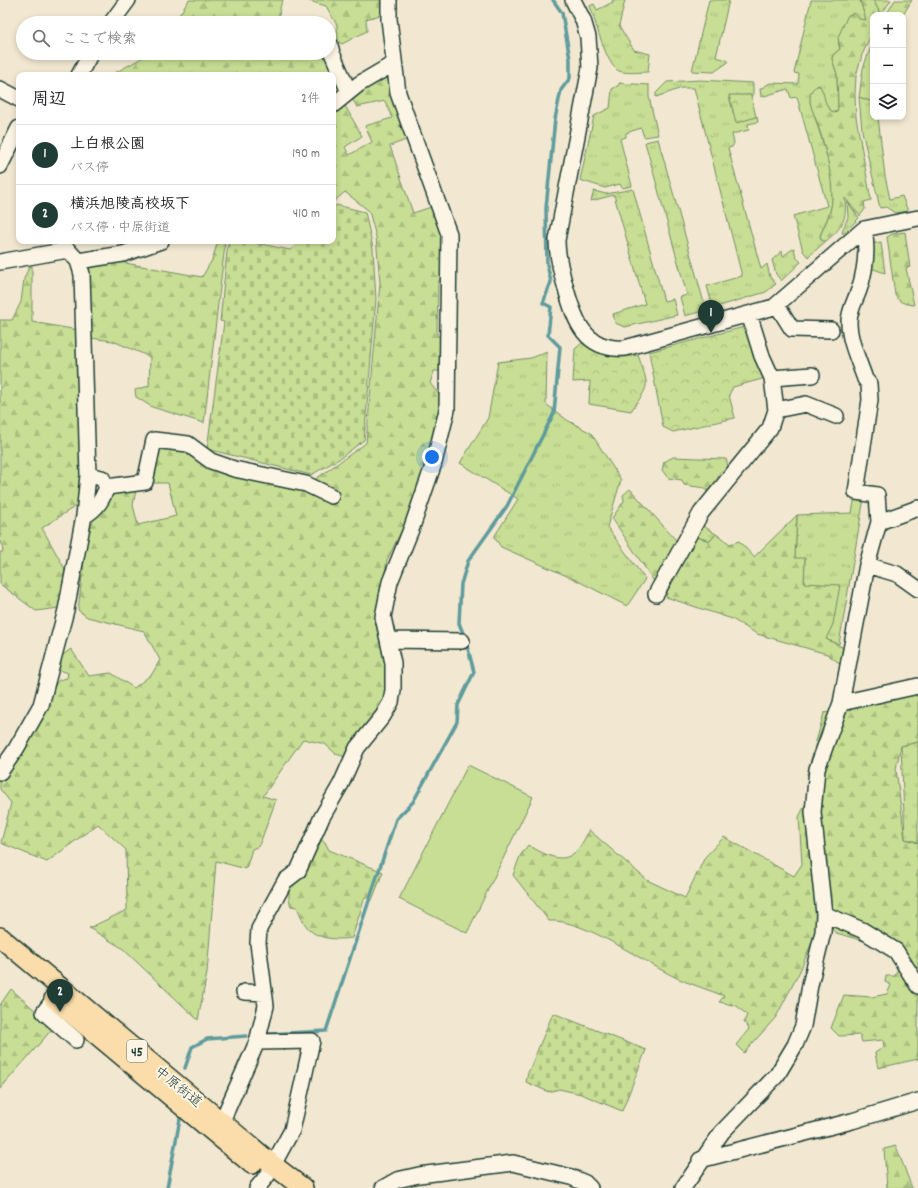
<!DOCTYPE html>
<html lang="ja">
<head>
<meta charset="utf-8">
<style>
	body { margin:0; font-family:Dekko,"Klee One",sans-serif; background:#f2f2f2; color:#202124 }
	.controls { position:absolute; right:12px; top:12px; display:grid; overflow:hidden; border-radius:8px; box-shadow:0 2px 6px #0003 }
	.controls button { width:36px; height:36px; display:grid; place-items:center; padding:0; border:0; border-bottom:1px solid #e0e0e0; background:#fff; color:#202124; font:20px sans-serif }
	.you { position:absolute; left:432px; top:457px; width:14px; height:14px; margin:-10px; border:3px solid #fff; border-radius:50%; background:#1a73e8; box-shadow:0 0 0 6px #1a73e833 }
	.badge { display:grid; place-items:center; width:26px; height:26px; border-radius:50%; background:#1f3d34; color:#fff; font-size:13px; font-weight:700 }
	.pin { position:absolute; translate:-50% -33px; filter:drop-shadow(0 1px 2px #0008) }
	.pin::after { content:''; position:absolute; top:21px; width:14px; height:12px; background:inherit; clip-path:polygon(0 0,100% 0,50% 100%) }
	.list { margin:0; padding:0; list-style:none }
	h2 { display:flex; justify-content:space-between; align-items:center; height:52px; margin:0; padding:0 16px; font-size:17px }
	h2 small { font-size:13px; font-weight:400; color:#757577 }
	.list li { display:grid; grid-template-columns:26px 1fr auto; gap:12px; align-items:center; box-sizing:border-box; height:60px; padding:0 16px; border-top:1px solid #e0e0e0 }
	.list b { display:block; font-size:15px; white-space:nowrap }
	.list p { margin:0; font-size:13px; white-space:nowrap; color:#757577 }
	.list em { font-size:13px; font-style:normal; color:#757577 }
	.icon { flex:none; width:22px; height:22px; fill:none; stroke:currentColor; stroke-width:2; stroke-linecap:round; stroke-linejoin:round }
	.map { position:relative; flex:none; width:918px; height:1188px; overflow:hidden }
	.search { position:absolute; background:#fff; box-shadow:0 2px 6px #0003; left:16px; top:16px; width:320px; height:44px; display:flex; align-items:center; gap:10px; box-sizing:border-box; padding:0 14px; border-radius:22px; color:#757577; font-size:15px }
	.panel { position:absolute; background:#fff; box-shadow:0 2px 6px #0003; left:16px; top:72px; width:320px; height:172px; border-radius:8px }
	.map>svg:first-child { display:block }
	.grass { fill:url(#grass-tufts); stroke:#738e64 }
	.forest { fill:url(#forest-firs); stroke:#738e64 }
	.cemetery { fill:url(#cemetery-stones); stroke:#738e64 }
	.park { fill:url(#park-crowns); stroke:#738e64 }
	.garden { fill:#c7de94; stroke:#738e64 }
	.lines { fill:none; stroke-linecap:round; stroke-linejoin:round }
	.stream { stroke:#5e9b9c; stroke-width:3.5 }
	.minor-casing { stroke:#1f3d34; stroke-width:18 }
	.major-casing { stroke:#1f3d34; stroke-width:22 }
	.minor { stroke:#fcf5e5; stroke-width:15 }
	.major { stroke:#faddab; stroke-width:19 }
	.labels { text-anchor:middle; stroke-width:4; stroke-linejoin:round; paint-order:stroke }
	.shield { fill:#fcf5e5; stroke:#617469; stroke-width:1 }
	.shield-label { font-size:13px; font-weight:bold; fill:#1f3d34 }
	.street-label { font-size:14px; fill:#1f3d34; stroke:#fcf5e5 }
</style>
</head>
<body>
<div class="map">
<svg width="918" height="1188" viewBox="0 0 918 1188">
	<defs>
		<pattern id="grass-tufts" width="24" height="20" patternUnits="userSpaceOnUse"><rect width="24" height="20" fill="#c7de94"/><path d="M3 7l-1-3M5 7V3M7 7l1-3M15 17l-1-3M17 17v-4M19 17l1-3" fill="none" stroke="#aabf80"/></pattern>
		<pattern id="forest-firs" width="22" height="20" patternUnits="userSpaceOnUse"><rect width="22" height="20" fill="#c7de94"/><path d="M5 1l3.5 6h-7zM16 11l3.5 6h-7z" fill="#aabf80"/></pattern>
		<pattern id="cemetery-stones" width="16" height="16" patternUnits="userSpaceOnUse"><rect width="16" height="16" fill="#c7de94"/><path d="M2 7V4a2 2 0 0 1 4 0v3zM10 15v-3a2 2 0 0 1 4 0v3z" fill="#aabf80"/></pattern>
		<pattern id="park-crowns" width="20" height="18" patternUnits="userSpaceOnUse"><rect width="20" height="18" fill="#c7de94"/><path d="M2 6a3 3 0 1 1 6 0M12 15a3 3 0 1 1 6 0" fill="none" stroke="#aabf80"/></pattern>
	</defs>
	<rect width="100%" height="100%" fill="#f2e8d1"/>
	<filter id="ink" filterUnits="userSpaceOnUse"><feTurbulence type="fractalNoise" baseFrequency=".025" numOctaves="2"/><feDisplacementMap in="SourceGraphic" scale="8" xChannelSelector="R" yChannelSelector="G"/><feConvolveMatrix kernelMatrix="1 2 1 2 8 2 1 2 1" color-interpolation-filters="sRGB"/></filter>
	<g filter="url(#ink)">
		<!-- grass -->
		<path class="grass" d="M612,0H625L619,26L634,50L650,54L648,72C640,72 627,74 619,71C606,66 595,19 590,6L594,4L597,10L613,2Z
			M709,0H729L716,57L727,60V63L714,72L692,71Z
			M811,0H860L866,20L859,19L838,42L840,49L833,55L832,59L837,74L838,107L837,112C826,113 823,96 821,88L810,101C818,131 835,169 832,201C831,214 824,224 820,236L822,240L826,241L808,257L803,251L793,216L827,206L797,97L791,98L788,89L761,97L760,89L770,83L798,84L799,74L794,73Z
			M873,0H891L881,15Z
			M700,80L753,83V95L729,96L736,123L757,116L758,122L748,124L749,130L732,134L734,143L732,147L728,148L761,269L767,264L770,277L776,284L766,292L713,308L707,286L742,276L694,88H682L656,97V93L667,82Z
			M619,83L649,85V97L658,135L644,137L641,128L626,133V137L620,139L632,186L622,188L620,184L605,188L580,180L594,116L610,108L612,89L619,85Z
			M859,97L873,102V117H878L885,176L890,199L902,196L908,211L895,213L886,207L880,208L862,131Z
			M658,139L706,310L685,316L680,297L687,295L645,142Z
			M633,189L664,301L673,299L677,315L625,327L615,323L613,314L645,304L614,195L591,201L594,191L606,194Z
			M847,201L859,218L843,234L842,232L848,217Z
			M881,242L885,273L868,267L870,244Z
			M794,248L796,257L801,262L781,281L776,274L772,260L782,251L783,256Z
			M547,352L546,404L567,420L591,433L621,480L607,527L645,579L627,606L576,580L501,547L494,537L518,499L460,463L488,418L498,362L531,358Z
			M855,496L864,498L839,644L825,639L833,624L804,584L805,559H795L797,515L852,513Z
			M700,524L716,534L710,541L693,536Z
			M918,742V842L905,839L901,746Z"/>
		<!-- forest -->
		<path class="forest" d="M189,0H283C279,9 277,15 283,23H174Z
			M306,0H385L384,14L366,19L367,31L342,44L338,41L337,25L326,6Z
			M860,0H873L881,15H873V31L862,55L856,76L855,95L856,117L871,200L864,202L865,209L860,216L845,198C847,220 843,227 826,241H822L820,236C825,224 832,212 832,198C832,175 826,148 818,126C816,117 810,108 810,99C810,92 812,88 819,85C826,93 822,105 834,113L837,112L838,107L837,74L832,59L833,55L840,49L838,37L848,15L855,13L859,19L866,20Z
			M895,0H912L903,15H886Z
			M873,41V102L859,97L863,68Z
			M151,53H326L346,90L339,95L362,136L345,147L349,155L372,142L365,126L392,118L385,101L357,107L350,95L393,73L411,138L390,146L413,213L437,205L446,238V273L438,282L437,336L448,338L445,371H434L430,383L445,403L443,415L403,528L387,560L379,611L378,630L391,653L395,670L376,732L345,757L336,754L325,744L303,739L263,796L276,800L259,846L252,849L246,869L216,861L207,973L198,1020L122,948L89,928L127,910L126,850L98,824L47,862L1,843L11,803L0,789V781L43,719L51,691L59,680L67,678L68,673L57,669L60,657L71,649L89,676L111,673L134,688L152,674L160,660L144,631L87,617L78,610L89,519L108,491L136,490L133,505L138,525L176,516L168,483H149L158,447L185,448L306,486L366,443L380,283L376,237L369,211L345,192L333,202V75H111Z
			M905,232L910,267L906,268L914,305C906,304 899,303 895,295L887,237L892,234Z
			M218,241H224L225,245L204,423L152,407L136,397L135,390L149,386L150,357L113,341L90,338L89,263L119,258L125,263L202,277L212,260Z
			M32,266V322L78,330L81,492L79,504L42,528L65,569L59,608L36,611L0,584V552H3L0,531V320H12L21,302L24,279L29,267Z
			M673,457L726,459L728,466L739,462L709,496L705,488L684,485L682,480L668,478L662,470L664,462Z
			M630,489L684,549L693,536L710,541L716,534L730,544L739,541L754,557L797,515L795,558H805L804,583L840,585L833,624L826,639L842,647L844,653L842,665L827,654L757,634L732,619L666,597L668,589L655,583L612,518L624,501L623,495Z
			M918,694V742L901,746L896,769L905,839L918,843V1059L878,1068L875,1053L884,1047L883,1040L862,1042L860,1035L839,1036L831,1028L844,995L872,997L887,994L891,985L885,982L886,976H895L897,971L898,958L867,942L836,933L819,918L812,942L800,971L776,1017L744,1053L736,1045L749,1029L744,1022L747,1015L737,1006L719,1002L724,996C709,990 693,985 679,979C646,964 583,918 549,921L513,875L520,856L528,845C559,863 573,866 589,830L647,880L685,898L705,857L724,837L794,876L802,864L799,817L809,797L811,781L807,774L824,713Z
			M317,839L325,842L329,850L383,872L372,900L365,897L352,938C338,940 317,940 307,927C303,922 300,914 297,907L291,906L289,899V884Z
			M11,989L54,1027L0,1089V1005Z
			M896,1146L912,1188H887L884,1149Z"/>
		<!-- cemetery -->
		<path class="cemetery" d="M336,205L365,212L373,248L376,299L364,440L339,459L311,475L207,449L224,322L220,321L228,241H247L290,250L299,241H333V208Z
			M553,1013L646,1050L622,1111L581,1094L559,1089L549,1092L526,1082L528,1073Z"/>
		<!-- park -->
		<path class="park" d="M729,95H751L756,117L736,123Z
			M744,327L750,331L766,376L762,379L733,387L729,395L735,418L673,432L663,427L649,352Z
			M582,343C600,355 617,360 638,355C649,388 651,383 631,411L589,404L590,381L573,382L575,349Z"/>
		<!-- garden -->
		<path class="garden" d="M468,765L533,797L467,933L399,899Z"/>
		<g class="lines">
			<!-- stream -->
			<path class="stream" d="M268,1034L326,1031L396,819L413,802L457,722L458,705L474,672L466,641L459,623L461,584L468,561L507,506L554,413L560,347L548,335L551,307L543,303L551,282L547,264L546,208L555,119L561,90L570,78V59L562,13L553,0
				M185,1068L192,1047L207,1039L246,1036
				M167,1188L180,1119"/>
			<defs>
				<path id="minor" d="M573,0L583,20L588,37L590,68L557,240C557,257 561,272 566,289C575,321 585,351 625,348L774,307L864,229L918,218
					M111,23L128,0
					M330,45L332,53L349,92
					M79,75L91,53
					M0,89L19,99
					M333,105L359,84L393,64
					M0,166L19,128
					M864,229C868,251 866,269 859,290C855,301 849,311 849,322C849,341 859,361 865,379L869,384L870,400L856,492L877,495L879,522
					M78,261L123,254L161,241
					M0,262L68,250L78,261L82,274L88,475L84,516L66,610L41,705L16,749L0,772
					M777,305L792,329L831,330
					M772,378L812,375
					M776,410L806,404L836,416
					M88,475L102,478L107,487L145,482L154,440L188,444L211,461L234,469L306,484L331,496
					M84,516C97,509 102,500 107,487
					M867,565L897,574L918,589
					M656,594L701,513L770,428L776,410L772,378L762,356L749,314
					M388,640L462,641
					M841,703L918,686
					M824,914L862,930L896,951L918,986
					M244,992L264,993
					M54,999L44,1012L76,1040
					M257,1042L266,1006L258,943L259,929L285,881L298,871L322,817L341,784L357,748L383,716L391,702L393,690V663L383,617L390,582L412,527L434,463L447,410L449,234L398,93L389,19V0
					M222,1121L257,1042L312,1041L292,1130L267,1176L257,1188
					M700,1160L852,1121L918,1101
					M383,1188L397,1180L419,1175L513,1163L571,1177L585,1183L590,1188
					M683,1188L722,1132L777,1075L795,1045L803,1026L810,985L823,932L824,914L813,812L817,769L841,703L867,565L879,522L918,508"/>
				<path id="major" d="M0,937L273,1165L303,1188
					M54,999L252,1164"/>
			</defs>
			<!-- minor casing -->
			<use href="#minor" class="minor-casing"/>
			<!-- major casing -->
			<use href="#major" class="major-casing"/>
			<!-- minor -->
			<use href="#minor" class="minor"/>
			<!-- major -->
			<use href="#major" class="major"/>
		</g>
	</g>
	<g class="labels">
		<!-- shield labels -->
		<rect class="shield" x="127" y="1040" width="20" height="22" rx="3"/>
		<g class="shield-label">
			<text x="137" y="1056">45</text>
		</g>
		<!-- street labels -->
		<g class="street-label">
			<text transform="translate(179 1086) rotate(39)" y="5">中原街道</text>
		</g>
	</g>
</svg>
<div class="controls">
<button>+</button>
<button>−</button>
<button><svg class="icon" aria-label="layers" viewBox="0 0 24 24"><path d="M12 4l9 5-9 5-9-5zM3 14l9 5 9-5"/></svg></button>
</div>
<div class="you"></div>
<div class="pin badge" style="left:711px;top:333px">1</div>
<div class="pin badge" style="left:60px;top:1012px">2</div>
<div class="search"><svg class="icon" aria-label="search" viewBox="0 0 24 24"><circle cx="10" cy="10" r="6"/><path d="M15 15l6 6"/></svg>ここで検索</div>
<section class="panel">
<h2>周辺<small>2件</small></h2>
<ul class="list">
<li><span class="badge">1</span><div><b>上白根公園</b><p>バス停</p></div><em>190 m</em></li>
<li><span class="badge">2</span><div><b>横浜旭陵高校坂下</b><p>バス停 · 中原街道</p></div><em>410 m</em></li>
</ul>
</section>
</div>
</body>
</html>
